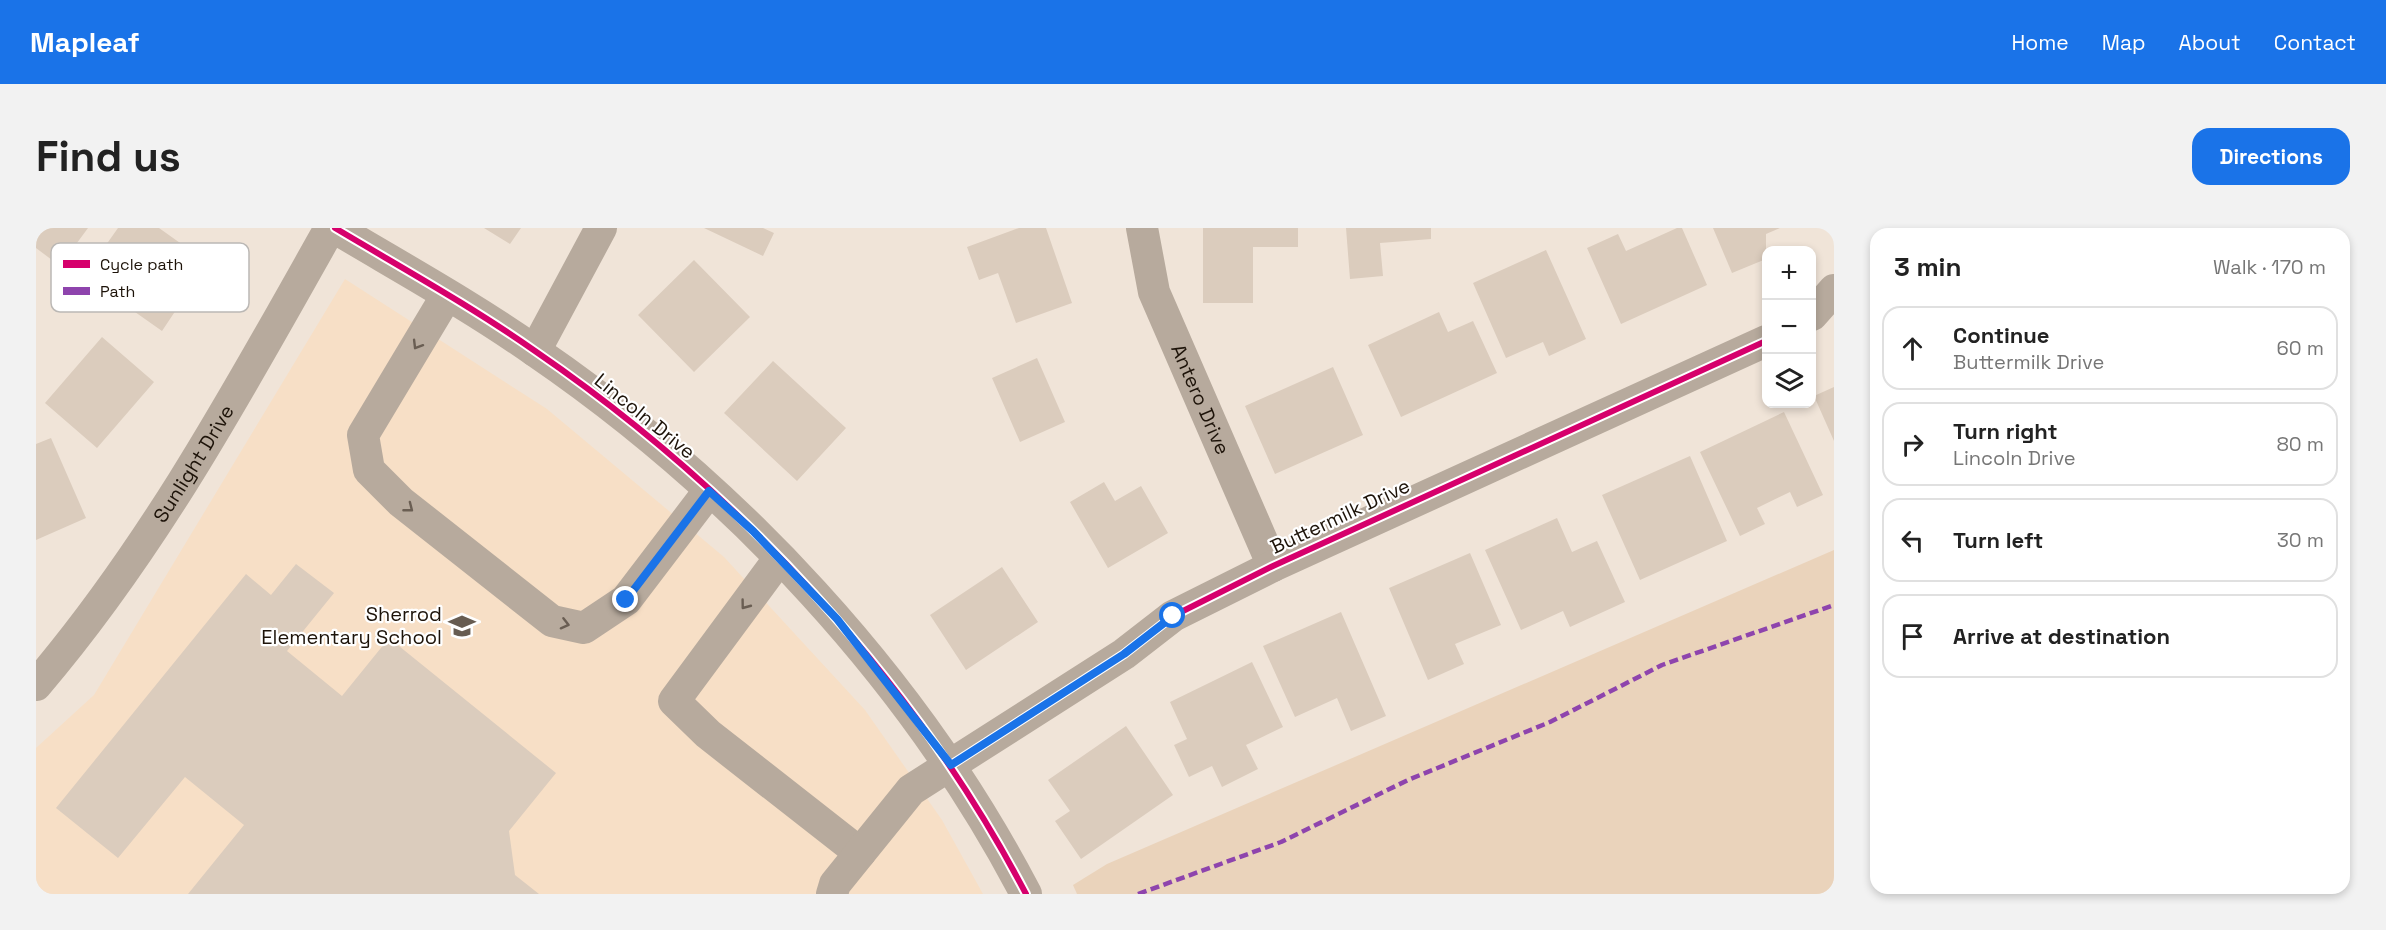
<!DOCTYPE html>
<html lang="en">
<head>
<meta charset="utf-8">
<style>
	body { margin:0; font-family:"Space Grotesk",sans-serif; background:#f2f2f2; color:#222 }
	.controls { position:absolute; right:18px; top:18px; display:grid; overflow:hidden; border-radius:12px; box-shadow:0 3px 9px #0003 }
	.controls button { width:54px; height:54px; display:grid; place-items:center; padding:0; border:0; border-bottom:2px solid #e0e0e0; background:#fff; color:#222; font:30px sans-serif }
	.stop { position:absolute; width:18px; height:18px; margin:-14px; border:4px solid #1a73e8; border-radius:50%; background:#fff }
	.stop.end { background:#1a73e8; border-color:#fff; box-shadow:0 2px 6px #0008 }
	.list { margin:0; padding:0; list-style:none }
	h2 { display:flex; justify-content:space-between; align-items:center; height:78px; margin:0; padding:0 24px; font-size:26px }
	h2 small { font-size:20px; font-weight:400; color:#767676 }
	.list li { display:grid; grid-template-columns:39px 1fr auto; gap:18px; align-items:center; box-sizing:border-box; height:84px; margin:0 12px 12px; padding:0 12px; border:2px solid #e0e0e0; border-radius:18px }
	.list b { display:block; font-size:22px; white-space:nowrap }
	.list p { margin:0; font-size:20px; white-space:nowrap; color:#767676 }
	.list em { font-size:20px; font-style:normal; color:#767676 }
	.icon { flex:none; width:33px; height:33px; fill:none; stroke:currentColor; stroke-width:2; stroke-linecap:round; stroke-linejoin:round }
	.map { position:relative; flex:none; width:1798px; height:666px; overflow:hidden; border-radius:18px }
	header { display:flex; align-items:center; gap:36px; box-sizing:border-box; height:84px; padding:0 30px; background:#1a73e8; color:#fff }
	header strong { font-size:28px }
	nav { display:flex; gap:33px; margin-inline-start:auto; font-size:21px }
	.intro { display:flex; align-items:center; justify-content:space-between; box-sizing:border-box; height:144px; padding:0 36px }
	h1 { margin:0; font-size:42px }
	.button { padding:15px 27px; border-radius:18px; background:#1a73e8; color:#fff; font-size:21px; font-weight:700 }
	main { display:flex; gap:36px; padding:0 36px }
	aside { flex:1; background:#fff; border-radius:18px; box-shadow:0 3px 9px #0003 }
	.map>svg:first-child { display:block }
	.built { fill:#f7dfc6 }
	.green { fill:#ead3bb }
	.building { fill:#dbccbd }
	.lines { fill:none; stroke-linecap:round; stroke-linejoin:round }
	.minor { stroke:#b7aa9d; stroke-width:32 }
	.quiet { stroke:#8e44ad; stroke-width:4.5; stroke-dasharray:9 4.5; stroke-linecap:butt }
	.cycleway-casing { stroke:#fff; stroke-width:10 }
	.cycleway { stroke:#d6006c; stroke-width:6 }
	.oneway { stroke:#6a5e53 }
	.route { stroke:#1a73e8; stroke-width:8 }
	.labels { text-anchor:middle; stroke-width:4.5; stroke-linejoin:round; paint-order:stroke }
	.street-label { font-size:20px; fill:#1d1309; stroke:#fff }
	.poi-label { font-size:20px; fill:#1d1309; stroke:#fff; text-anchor:end }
	.key { fill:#fff; stroke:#bbb8b5; stroke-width:1.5 }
	.key-label { font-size:16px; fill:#1d1309 }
</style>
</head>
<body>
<header>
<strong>Mapleaf</strong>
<nav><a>Home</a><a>Map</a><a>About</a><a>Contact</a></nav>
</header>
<div class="intro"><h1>Find us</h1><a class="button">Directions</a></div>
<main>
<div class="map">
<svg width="1798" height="666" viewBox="0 0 1798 666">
	<rect width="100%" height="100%" fill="#f0e4d8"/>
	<!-- built -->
	<path class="built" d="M309,51L511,181L688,329L829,482L906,592L947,666H0V520L58,467Z"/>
	<!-- green -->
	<path class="green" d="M1798,322V666H1041L1037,657L1071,636Z"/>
	<!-- building -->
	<path class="building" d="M0,0H52L24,38L0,20Z
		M82,0H123L192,49L168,84L148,70L126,103L48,48Z
		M448,0H485L474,16Z
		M668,0H727L738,5L727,28Z
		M983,0H1010L1036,75L980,95L962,45L943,52L931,19Z
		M1167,0H1262V19H1217V75H1167Z
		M1310,0H1395V11L1344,15L1347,48L1314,51Z
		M1641,0H1646L1671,57L1585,96L1551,20L1582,6L1590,23Z
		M1677,0H1744L1730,6V31L1696,45Z
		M1510,22L1550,111L1513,128L1507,114L1470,130L1437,55Z
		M658,32L714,89L658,144L602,87Z
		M1403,84L1412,104L1437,93L1461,145L1365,189L1332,117Z
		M66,109L118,154L61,220L9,175Z
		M1001,130L1029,194L984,214L956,150Z
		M737,133L810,200L761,253L688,185Z
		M1297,139L1327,207L1239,246L1209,178Z
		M1798,159V213L1778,168Z
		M1748,184L1787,267L1761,279L1754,264L1721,280L1729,296L1704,308L1664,224Z
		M15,210L50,290L0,312V216Z
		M1654,228L1691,313L1604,352L1566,267Z
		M1068,254L1079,273L1105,258L1132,305L1072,340L1034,274Z
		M1521,290L1536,324L1561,313L1589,374L1534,399L1527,383L1485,402L1449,322Z
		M1434,325L1465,397L1419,416L1428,436L1392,452L1353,360Z
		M260,336L298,365L251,423L306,468L353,410L520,545L473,603L479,647L503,666H152L208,597L149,549L82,630L20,580L210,346L235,367Z
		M966,339L1002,394L930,442L894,387Z
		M1305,384L1350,488L1315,503L1301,470L1259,489L1227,418Z
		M1216,434L1247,499L1210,517L1222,541L1186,559L1176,538L1153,549L1138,517L1151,511L1134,474Z
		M1090,498L1137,567L1045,631L1019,593L1034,583L1012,552Z"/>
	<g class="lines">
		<!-- minor -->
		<g class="minor">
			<path d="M299,0C366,40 435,78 499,123C699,260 878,451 990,666"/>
			<path id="s1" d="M1106,0L1118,64L1237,338"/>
			<path d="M411,67L327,207L333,242L365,274L516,393L548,400L590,372L673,263"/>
			<path d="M1776,87L1798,62"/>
			<path d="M499,123L565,0"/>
			<path d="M743,331L638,473L672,506L824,625"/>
			<path id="s2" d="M0,457C118,319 205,158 294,0"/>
			<path d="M796,666L799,656L875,562L1088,426L1137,388L1237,338L1730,113"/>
		</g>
		<!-- quiet -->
		<path class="quiet" d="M1102,666L1245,614L1372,552L1514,494L1626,437L1798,377"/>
		<defs>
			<path id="cycleway" d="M299,0C366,40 435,78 499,123C699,260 878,451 990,666
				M915,537L1088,426L1137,388L1237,338L1730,113"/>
		</defs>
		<!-- cycleway casing -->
		<use href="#cycleway" class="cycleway-casing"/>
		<!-- cycleway -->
		<use href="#cycleway" class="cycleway"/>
	</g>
	<!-- one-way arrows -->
	<defs><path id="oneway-chevron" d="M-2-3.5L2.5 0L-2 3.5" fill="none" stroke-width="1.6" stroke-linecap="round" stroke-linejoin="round" transform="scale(1.5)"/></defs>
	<g class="oneway">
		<use href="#oneway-chevron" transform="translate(381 117) rotate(121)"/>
		<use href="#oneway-chevron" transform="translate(373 280) rotate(38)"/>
		<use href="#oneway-chevron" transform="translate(709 377) rotate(127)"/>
		<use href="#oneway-chevron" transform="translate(529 396) rotate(14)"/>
	</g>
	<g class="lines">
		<!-- route -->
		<path class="route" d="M590,372L673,263L717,303L801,391L915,537L1088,426L1137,388"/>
	</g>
	<!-- icons -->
	<defs>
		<symbol id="school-bare" viewBox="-9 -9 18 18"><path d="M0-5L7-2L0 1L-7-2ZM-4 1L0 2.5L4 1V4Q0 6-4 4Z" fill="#675c51" stroke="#fff" stroke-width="2.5" paint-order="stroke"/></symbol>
	</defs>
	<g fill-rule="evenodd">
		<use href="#school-bare" x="407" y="379" width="38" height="38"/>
	</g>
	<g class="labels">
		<!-- street labels -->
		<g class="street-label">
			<text dy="7" stroke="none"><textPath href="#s1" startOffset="182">Antero Drive</textPath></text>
			<text transform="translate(609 188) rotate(39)" y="7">Lincoln Drive</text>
			<text dy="7" stroke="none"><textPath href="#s2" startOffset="272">Sunlight Drive</textPath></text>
			<text transform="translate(1304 288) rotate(-25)" y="7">Buttermilk Drive</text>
		</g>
		<!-- poi labels -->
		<g class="poi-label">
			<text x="406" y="393">Sherrod<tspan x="406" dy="23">Elementary School</tspan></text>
		</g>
	</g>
	<!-- legend -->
	<rect x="15" y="15" width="198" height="69" rx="9" class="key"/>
	<rect x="27" y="32" width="27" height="8" fill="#d6006c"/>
	<rect x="27" y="59" width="27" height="8" fill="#8e44ad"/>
	<g class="key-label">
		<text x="64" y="42">Cycle path</text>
		<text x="64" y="69">Path</text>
	</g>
</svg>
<div class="controls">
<button>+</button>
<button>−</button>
<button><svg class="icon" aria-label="layers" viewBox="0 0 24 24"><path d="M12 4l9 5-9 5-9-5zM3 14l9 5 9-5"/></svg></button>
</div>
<div class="stop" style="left:1137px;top:388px"></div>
<div class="stop end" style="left:590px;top:372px"></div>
</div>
<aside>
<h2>3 min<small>Walk · 170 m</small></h2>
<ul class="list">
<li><svg class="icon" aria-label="ahead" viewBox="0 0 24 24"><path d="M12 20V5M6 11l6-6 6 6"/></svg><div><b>Continue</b><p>Buttermilk Drive</p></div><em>60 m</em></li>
<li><svg class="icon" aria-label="right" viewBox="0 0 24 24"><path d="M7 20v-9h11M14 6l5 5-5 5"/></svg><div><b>Turn right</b><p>Lincoln Drive</p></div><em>80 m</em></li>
<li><svg class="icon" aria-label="left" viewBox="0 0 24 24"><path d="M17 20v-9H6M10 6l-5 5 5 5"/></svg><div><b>Turn left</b></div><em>30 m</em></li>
<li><svg class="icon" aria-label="arrive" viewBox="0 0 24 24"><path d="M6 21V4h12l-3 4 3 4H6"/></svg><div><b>Arrive at destination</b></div></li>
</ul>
</aside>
</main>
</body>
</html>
